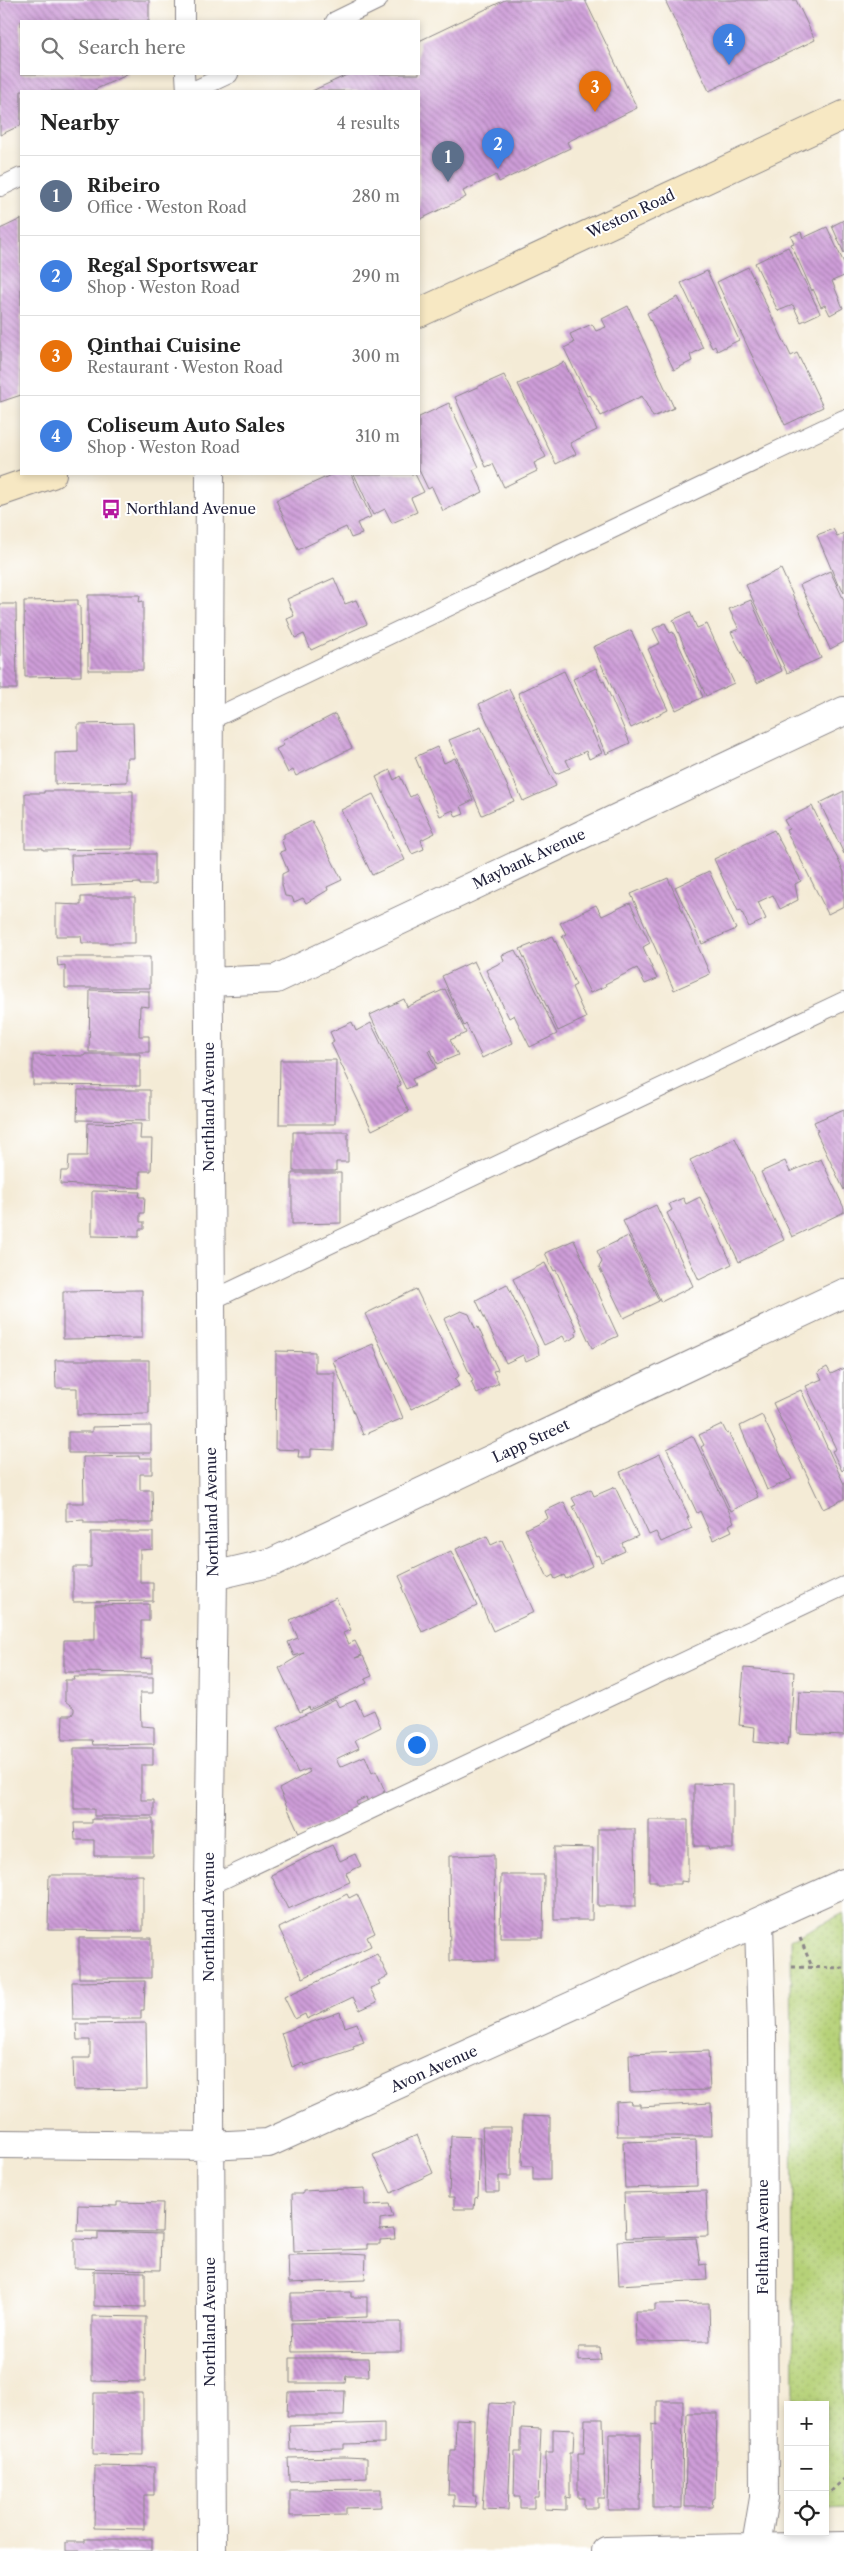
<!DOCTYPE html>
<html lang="en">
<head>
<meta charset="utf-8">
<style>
	body { margin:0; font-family:"Libre Caslon Text",serif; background:#f2f2f2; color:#222 }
	.controls { position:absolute; right:15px; bottom:15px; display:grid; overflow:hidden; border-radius:0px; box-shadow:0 2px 8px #0003 }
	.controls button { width:45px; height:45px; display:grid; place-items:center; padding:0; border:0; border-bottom:1px solid #e0e0e0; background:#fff; color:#222; font:25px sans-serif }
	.you { position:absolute; left:416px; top:1744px; width:18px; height:18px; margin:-12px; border:4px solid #fff; border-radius:50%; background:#1a73e8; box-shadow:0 0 0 8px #1a73e833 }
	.badge { display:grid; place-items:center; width:32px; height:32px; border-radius:50%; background:#0f766e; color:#fff; font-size:16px; font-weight:700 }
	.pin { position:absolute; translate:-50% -41px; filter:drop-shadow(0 1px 2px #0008) }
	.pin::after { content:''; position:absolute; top:26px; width:18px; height:15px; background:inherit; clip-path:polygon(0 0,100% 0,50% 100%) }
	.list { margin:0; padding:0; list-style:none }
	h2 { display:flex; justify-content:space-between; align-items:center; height:65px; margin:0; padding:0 20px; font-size:21px }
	h2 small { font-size:16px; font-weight:400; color:#767676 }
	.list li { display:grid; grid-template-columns:32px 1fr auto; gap:15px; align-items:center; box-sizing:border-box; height:80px; padding:0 20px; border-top:1px solid #e0e0e0 }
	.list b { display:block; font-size:19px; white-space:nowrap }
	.list p { margin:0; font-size:16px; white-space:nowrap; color:#767676 }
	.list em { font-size:16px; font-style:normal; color:#767676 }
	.icon { flex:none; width:28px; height:28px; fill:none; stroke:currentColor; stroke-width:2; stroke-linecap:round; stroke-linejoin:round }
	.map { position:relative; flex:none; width:844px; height:2551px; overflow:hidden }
	.search { position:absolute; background:#fff; box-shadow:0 2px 8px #0003; left:20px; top:20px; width:400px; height:55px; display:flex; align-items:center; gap:12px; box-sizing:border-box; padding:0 18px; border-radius:0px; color:#767676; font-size:19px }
	.panel { position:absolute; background:#fff; box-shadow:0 2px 8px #0003; left:20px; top:90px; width:400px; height:385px; border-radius:0px }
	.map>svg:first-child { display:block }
	.park { fill:url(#park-dots); stroke:#6c7a5a }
	.building { fill:url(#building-back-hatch) }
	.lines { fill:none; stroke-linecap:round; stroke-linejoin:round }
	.service-casing { stroke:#8b8688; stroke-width:20 }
	.minor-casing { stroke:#8b8688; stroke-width:30 }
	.secondary-casing { stroke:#8b8688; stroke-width:30 }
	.path { stroke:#8b8688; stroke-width:3; stroke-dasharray:4 4; stroke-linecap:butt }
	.service { stroke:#fff; stroke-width:18 }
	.minor { stroke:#fff; stroke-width:28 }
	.secondary { stroke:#f7e8c3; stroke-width:28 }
	.labels { text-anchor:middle; stroke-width:4; stroke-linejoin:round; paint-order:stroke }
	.street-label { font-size:15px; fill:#22223b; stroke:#fff }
	.poi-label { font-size:15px; fill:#22223b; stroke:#fff; text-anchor:start }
</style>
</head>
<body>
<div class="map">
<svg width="844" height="2551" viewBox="0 0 844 2551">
	<defs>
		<pattern id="park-dots" width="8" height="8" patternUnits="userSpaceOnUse" patternTransform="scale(1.25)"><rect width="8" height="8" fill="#b6d178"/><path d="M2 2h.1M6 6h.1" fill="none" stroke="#9cb369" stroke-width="1.8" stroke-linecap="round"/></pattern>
		<pattern id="building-back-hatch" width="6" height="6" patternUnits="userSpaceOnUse" patternTransform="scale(1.25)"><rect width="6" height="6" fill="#ce9dd8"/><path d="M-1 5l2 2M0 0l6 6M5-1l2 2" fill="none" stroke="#a780b0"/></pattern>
	</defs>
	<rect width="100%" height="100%" fill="#fff"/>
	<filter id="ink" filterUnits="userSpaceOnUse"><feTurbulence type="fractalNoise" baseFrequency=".02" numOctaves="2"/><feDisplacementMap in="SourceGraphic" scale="10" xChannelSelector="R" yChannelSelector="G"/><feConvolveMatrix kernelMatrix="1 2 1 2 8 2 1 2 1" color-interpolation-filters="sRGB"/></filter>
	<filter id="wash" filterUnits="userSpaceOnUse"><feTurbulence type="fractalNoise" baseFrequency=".0096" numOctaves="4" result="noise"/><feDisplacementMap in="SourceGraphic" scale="20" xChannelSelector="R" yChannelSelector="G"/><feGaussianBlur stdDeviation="1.12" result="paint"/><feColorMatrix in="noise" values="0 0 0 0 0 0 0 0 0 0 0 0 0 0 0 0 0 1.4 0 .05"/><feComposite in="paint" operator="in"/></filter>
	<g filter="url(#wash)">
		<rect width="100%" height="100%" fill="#f4ebd6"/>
		<!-- park -->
		<path class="park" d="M844,1913V2507L825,2508V2405H794L791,1939Z"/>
		<g id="blocks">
			<!-- building -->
			<path class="building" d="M0,0H149V21H21V74H129L92,91H21V125L0,135Z
				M505,0H585L637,108L567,142L570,148L499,182L496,175L463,191L466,197L419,220V91H312L349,74H419V41Z
				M665,0H796L815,40L709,91Z
				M21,219V395L0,402V229Z
				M844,220V253L832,226Z
				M827,227L844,263V276L832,281L843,308L830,315L825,305L821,307L813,289L812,291L791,244L794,243L791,236L801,232L803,238Z
				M788,247L820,313L801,322L793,305L778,311L755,263Z
				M748,267L791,356L797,353L823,407L785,425L717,282Z
				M707,271L739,340L717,351L715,346L712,348L681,283Z
				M678,297L703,348L690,355L692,361L674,370L647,313Z
				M628,306L674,408L653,417L642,396L601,416L590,395L587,396L564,348L574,343L570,334L592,324L596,331L606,327L602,319Z
				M564,362L597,430L570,443L576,454L556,464L518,384Z
				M504,375L546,457L534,463L537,471L504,487L493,464L486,467L455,397Z
				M449,403L479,467L473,470L483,492L443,511L432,487L428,489L419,470V417Z
				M333,474H351L371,517L357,523L362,534L351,538L346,527L298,550L276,500Z
				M354,474H415L424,492L411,498L417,512L392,523L385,509L373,515Z
				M833,529L837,536L844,533V593L840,584L838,585L817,535Z
				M781,569L821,658L787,673L746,585Z
				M830,571L844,600V642L830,649L800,585Z
				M334,578L345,604L356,600L367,624L311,650L304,634L295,638L287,619L294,616L287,599Z
				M88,595H140L139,602L143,601V670H88Z
				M78,600V606H80L81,676L25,677L24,601Z
				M751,600L782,671L757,683L731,632L739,629L729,609Z
				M0,604H16L17,689H0Z
				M690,612L697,628L707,624L734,683L706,696L673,620Z
				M665,623L670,633L673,632L703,697L676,710L648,649L660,643L653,629Z
				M631,630L668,710L631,728L593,647Z
				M596,668L602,682L604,681L630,743L606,754L573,679Z
				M564,671L602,753L589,759L586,751L566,760L570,768L556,774L518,693Z
				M509,689L556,786L523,801L479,704Z
				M335,714L352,748L296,776L293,770L288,773L276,749L284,745L282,741Z
				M133,723L134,758H127V782L55,784V753L78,752V724Z
				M481,727L514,801L482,815L449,740Z
				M437,747L444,763L455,758L473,800L461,806L464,814L456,817L453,810L440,816L415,757Z
				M390,770L394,780L400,776L410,797L416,794L435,833L421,840L424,849L412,854L376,777Z
				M44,791H133V849L43,850V848H25V793H44Z
				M844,791V854L820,803Z
				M373,794L405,860L372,875L341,810Z
				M812,806L844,872V906L828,914L786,830L789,829L784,820Z
				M312,821L342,880L327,887L328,890L306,903L303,898L294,902L292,897L285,896L282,885V874L288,871L280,852L285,850L281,839L284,838V834Z
				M774,830L801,881L795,884L798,900L780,909L773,895L758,902L766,919L749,927L741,910L738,911L714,859Z
				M139,854H155V885H140V883L72,886L71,855Z
				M709,871L736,929L702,944L675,887Z
				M668,878L710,974L674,990L631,894Z
				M81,897H135V943H82L81,936H56V904L81,905Z
				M630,903L650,943L643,947L657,979L645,984L637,968L605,984L606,986L590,993L562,936L566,934L560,923L596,905L602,916Z
				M553,936L576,985L572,987L586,1018L558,1031L520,949Z
				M515,950L519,958L520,957L557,1034L530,1047L514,1015L509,1018L486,970L504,961L502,955Z
				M57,957H150V988H65V965L58,966Z
				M474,961L513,1043L482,1058L466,1024L464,1026L442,976Z
				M445,989L466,1033L450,1040L458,1055L437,1064L431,1050L428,1051L436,1068L412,1079L415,1085L406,1089L370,1015L404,999L407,1007Z
				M90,990L149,991V1007L140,1006L139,1036H149V1052H89Z
				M352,1022L356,1031L371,1023L401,1085L397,1087L409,1112L372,1130L331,1043L334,1041L330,1032Z
				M85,1054H140V1086L33,1085V1055L85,1056Z
				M280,1060H336L335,1124H279Z
				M78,1090H150V1121L77,1120Z
				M844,1109V1190L816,1132L818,1131L814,1122Z
				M88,1123L141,1124L140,1139H152L151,1171H140V1188L60,1184L61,1171H68L69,1156H87Z
				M293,1132H348V1162H336V1171H293Z
				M735,1138L784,1240L739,1262L690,1160Z
				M821,1159L844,1208V1212L792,1237L761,1172L785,1161L790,1172Z
				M292,1173H341V1223L292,1224Z
				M92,1191L140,1192L139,1197H145L144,1213H140V1222H144V1229H139V1237L92,1236Z
				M700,1197L732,1264L699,1280L667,1213L672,1210L669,1204L683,1198L686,1204Z
				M656,1205L693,1286L661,1302L623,1221Z
				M628,1236L659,1301L624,1318L599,1267L602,1262L597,1251Z
				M574,1240L618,1336L592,1348L556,1270L554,1271L545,1253Z
				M545,1263L577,1330L575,1331L577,1336L566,1342L563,1336L544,1345L513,1279Z
				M507,1284L538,1348L539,1355L526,1361L523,1355L506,1363L476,1300Z
				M416,1289L459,1376L455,1379L459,1386L411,1409L365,1314Z
				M142,1290V1338L63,1339V1291Z
				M461,1311L469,1314L475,1328L478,1327L498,1370L493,1371L499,1383L477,1394L471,1382L473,1381L444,1319Z
				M373,1344L403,1418L363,1435L333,1361Z
				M276,1351L315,1352V1373H335L334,1450L311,1449V1457H298L299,1450L275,1449Z
				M55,1360H149V1414L77,1415V1388H56Z
				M827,1367L831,1374L844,1368V1469L842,1471L832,1451L836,1449L806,1386L822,1379L818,1372Z
				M801,1390L844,1484V1499L823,1509L773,1403Z
				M762,1415L792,1479L767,1490L740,1426Z
				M722,1424L727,1434L729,1433L758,1497L731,1511L701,1447L704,1445L699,1435Z
				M151,1426V1453H68V1432H92V1427Z
				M693,1436L734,1522L729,1525L732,1531L713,1540L700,1511L697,1513L667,1449Z
				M660,1454L689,1517L687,1518L692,1528L661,1542L656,1532L649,1535L620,1472Z
				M139,1456V1458H152V1474H140V1490H152L153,1523H84V1520L66,1521V1503H84L83,1457Z
				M615,1487L638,1536L622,1543L625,1551L601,1562L598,1555L596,1556L573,1506L576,1505L572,1498L591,1489L594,1496Z
				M564,1502L592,1566L566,1579L564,1575L555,1579L553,1575L548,1578L525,1529L548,1518L545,1511Z
				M91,1532H153V1549L140,1550V1583H153V1601L73,1602V1567H91Z
				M487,1536L491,1545L502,1540L534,1612L493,1631L456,1549Z
				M451,1551L477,1606L422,1632L402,1588L404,1587L399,1576Z
				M336,1598L351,1630L343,1633L348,1644L355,1641L362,1655L355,1658L363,1656L372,1676L365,1679L367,1683L310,1710L309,1707L300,1712L279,1668L304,1653L294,1656L288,1642L298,1638L290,1620Z
				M149,1604V1621H141V1659L152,1658V1673L64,1672V1640H95V1605Z
				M744,1668L794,1672L790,1738H788L787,1745L754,1742L755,1727L739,1725Z
				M74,1677H153V1693H140L141,1726L154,1727V1744L93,1745L92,1740H62L63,1715H72L74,1711V1708L65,1701V1680H75Z
				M799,1692L844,1694V1735L797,1733Z
				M335,1700L339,1707L356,1700L363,1715L374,1710L381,1727L355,1740L359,1748L336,1759L340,1767L365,1756L372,1773L376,1771L385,1791L383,1792L385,1795L368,1803L366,1797L356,1802L359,1809L300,1835L279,1789L310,1772L308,1769L298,1773L277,1728Z
				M74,1748H153V1765H141V1800H154V1816H94V1809H74Z
				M694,1784L733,1785V1849H709L708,1846H694Z
				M92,1819H153V1856H94V1840H75L74,1823H92Z
				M649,1820H688V1882L681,1881V1884H657V1881H649Z
				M598,1829H635L636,1906H598Z
				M332,1845L340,1861L355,1854L361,1866L346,1873L350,1882L288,1909L271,1875Z
				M554,1847L593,1848L592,1920H554Z
				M494,1855L495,1960L450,1961L449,1856Z
				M49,1875H143V1931L48,1930Z
				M501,1875H544L543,1938H500Z
				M347,1894L349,1898L357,1894L375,1933L367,1937L371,1946L303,1978L279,1928Z
				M79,1938H151V1978H79Z
				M377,1954L388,1976L378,1981L380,1984L370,1988L377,2002L360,2010L353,1997L307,2019L305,2014L295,2019L284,1997Z
				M145,1981L144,2010H141V2019H73L72,1982Z
				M340,2012L345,2027L357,2023L364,2042L353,2046L354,2049L304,2066L303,2063L292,2067L281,2033Z
				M146,2023L147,2089L74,2090L73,2058H90V2040H77L76,2024Z
				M708,2051L710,2090L630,2092L629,2054Z
				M630,2101L631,2104H640V2107L711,2103L712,2136H617L616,2102Z
				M523,2116L550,2117V2180H533V2166H522Z
				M482,2127H511V2176H499V2192H486Z
				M417,2135L433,2173L391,2193L373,2155Z
				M451,2136L480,2137L478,2197L475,2198L474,2209H454V2197H449Z
				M696,2140L697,2186L625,2188L623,2142Z
				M365,2188V2205L389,2204L393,2217L380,2219V2230L394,2229L395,2239L380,2240V2244H367V2249L294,2252L292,2194H303V2191Z
				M706,2191L708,2236L626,2238L624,2193Z
				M117,2202L163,2203L162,2232L77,2231L78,2205L117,2206Z
				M98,2232L161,2234L160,2270L74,2268V2239L98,2240Z
				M696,2238L700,2265L706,2264L707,2280L619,2285L617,2241Z
				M349,2254L366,2255L365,2280L289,2283L288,2255Z
				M94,2271L145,2272V2307L94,2306Z
				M351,2292V2297H367V2317L291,2320V2293Z
				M709,2303L710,2341L636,2342L635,2311H655V2304Z
				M92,2316L146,2317L145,2382L92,2381Z
				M401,2322V2351L292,2352L291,2323Z
				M579,2347H600L601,2360L579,2361Z
				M290,2358H368L369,2376H346L345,2383H290Z
				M345,2391L344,2416H287L288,2392Z
				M94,2393H143V2455L93,2454Z
				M657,2401H683L682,2508H653L652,2424L657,2425Z
				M490,2403L513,2404L508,2510L482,2509Z
				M687,2413H717L715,2498L713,2499L712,2507H685Z
				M456,2419L474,2420L473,2496H476L475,2507L454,2506V2495H448L450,2450H455Z
				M585,2419H603L605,2498H598V2508H584V2498H578V2453H584Z
				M384,2423V2443L344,2444V2449L290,2450L289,2426Z
				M521,2428L541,2429L538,2497H534V2508H520V2497H514L515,2452H521Z
				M553,2429L574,2430L573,2452H570V2498L566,2497V2510L545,2509L546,2452H553Z
				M609,2434H641L640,2510H608Z
				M346,2457L367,2458V2478L289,2481L288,2458Z
				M95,2466L154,2467V2495H144V2529L94,2528Z
				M381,2489V2507L346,2508V2515L290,2516V2490Z
				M85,2539H152V2551H66V2542H85Z"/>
		</g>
	</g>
	<g filter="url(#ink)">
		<use href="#blocks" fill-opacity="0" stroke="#8b8688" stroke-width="1"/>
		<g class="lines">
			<defs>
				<path id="service" d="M185,0V21
					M335,21L378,0
					M185,74L186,91
					M193,91L229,74
					M0,187L21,177
					M210,720L844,419
					M210,1301L844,1001
					M209,1886L844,1586"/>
				<path id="minor" d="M210,474L208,892L213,1576L209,1886L212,2551
					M208,982L276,979L844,711
					M213,1576L273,1562L844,1293
					M0,2144L210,2146L268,2143L844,1883
					M606,2551L844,2546
					M755,2551L764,2498L762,2031L759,1923"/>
				<path id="secondary" d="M419,313L844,115
					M0,492L52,474"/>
			</defs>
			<!-- service casing -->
			<use href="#service" class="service-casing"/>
			<!-- minor casing -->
			<use href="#minor" class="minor-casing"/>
			<!-- secondary casing -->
			<use href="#secondary" class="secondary-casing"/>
			<!-- path -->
			<path class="path" d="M800,1938L812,1967
				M792,1967L844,1968
				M825,2497L844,2479"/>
			<!-- service -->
			<use href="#service" class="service"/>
			<!-- minor -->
			<use href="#minor" class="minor"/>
			<!-- secondary -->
			<use href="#secondary" class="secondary"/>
		</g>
	</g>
	<!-- icons -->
	<defs>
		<symbol id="bus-bare" viewBox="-9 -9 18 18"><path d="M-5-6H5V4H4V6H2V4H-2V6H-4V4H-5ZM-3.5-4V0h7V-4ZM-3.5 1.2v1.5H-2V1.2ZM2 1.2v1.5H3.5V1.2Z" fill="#b5179e" stroke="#fff" stroke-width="2.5" paint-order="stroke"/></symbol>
	</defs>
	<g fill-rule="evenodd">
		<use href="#bus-bare" x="97" y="495" width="28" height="28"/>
	</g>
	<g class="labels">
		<!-- street labels -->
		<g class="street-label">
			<text transform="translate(631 214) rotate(-25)" y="5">Weston Road</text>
			<text transform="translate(529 859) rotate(-25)" y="5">Maybank Avenue</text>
			<text transform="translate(209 1107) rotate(-90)" y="5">Northland Avenue</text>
			<text transform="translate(531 1441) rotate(-25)" y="5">Lapp Street</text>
			<text transform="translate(212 1512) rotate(-91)" y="5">Northland Avenue</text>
			<text transform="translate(209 1917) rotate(-90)" y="5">Northland Avenue</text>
			<text transform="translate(434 2069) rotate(-24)" y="5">Avon Avenue</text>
			<text transform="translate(763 2237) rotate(-90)" y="5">Feltham Avenue</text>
			<text transform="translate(210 2322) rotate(-90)" y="5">Northland Avenue</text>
		</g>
		<!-- poi labels -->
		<g class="poi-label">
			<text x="126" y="514">Northland Avenue</text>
		</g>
	</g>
</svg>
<div class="controls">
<button>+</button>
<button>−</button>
<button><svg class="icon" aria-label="locate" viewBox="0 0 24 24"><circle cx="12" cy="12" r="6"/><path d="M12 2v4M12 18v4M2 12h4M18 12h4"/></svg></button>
</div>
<div class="you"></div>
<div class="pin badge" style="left:448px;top:182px;background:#5c6f8a">1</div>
<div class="pin badge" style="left:498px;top:169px;background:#3f7fe0">2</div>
<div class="pin badge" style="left:595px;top:112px;background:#e8710a">3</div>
<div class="pin badge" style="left:729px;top:65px;background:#3f7fe0">4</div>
<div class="search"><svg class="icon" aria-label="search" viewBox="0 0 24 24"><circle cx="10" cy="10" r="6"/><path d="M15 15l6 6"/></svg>Search here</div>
<section class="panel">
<h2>Nearby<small>4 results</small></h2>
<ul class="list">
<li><span class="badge" style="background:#5c6f8a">1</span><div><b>Ribeiro</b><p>Office · Weston Road</p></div><em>280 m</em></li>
<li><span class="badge" style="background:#3f7fe0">2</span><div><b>Regal Sportswear</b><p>Shop · Weston Road</p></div><em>290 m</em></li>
<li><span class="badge" style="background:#e8710a">3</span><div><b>Qinthai Cuisine</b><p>Restaurant · Weston Road</p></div><em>300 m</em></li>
<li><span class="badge" style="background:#3f7fe0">4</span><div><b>Coliseum Auto Sales</b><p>Shop · Weston Road</p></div><em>310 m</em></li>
</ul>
</section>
</div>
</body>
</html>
